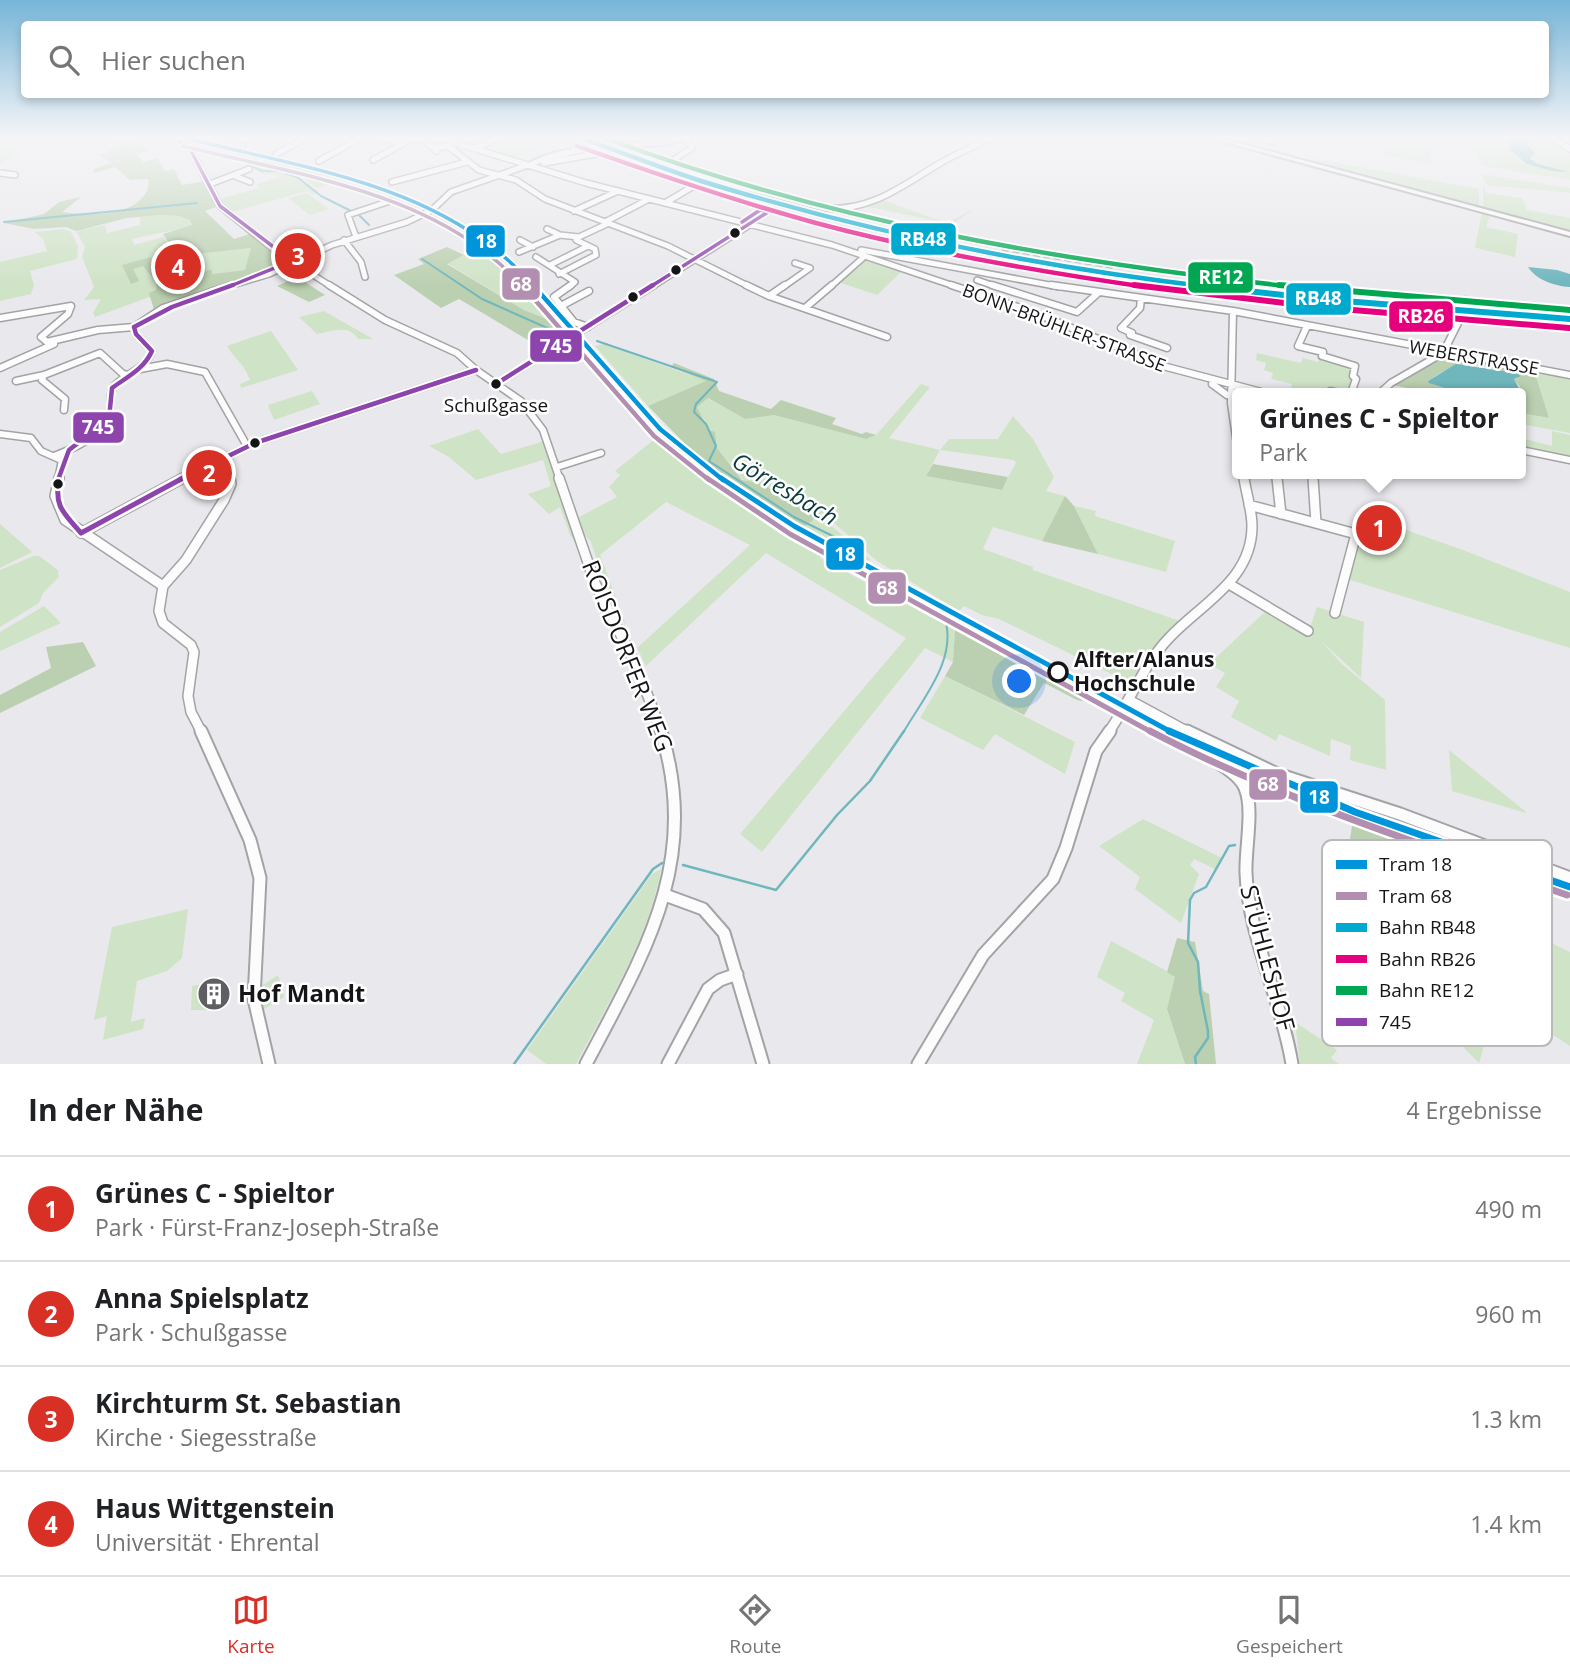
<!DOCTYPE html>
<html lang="de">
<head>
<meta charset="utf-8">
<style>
	body { margin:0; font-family:"Open Sans",sans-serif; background:#f2f2f2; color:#202124 }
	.you { position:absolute; left:1020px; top:682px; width:24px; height:24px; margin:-18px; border:5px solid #fff; border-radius:50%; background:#1a73e8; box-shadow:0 0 0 10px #1a73e833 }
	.badge { display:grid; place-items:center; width:46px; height:46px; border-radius:50%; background:#d93025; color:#fff; font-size:23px; font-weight:700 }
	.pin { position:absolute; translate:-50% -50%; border:4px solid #fff; box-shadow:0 2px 7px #0006 }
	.popup { position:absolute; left:1232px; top:388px; width:294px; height:91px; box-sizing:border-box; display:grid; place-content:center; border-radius:7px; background:#fff; filter:drop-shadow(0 2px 5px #0005); font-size:23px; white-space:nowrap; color:#757577 }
	.popup b { font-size:26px; color:#202124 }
	.popup::after { content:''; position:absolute; left:50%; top:100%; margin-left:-14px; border:14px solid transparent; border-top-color:#fff }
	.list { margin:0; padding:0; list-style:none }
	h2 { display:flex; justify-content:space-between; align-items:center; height:91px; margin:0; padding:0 28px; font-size:30px }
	h2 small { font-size:23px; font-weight:400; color:#757577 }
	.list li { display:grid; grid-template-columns:46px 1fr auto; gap:21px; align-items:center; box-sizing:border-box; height:105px; padding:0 28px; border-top:2px solid #e0e0e0 }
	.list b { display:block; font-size:26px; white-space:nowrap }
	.list p { margin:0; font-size:23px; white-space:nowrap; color:#757577 }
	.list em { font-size:23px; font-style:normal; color:#757577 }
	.icon { flex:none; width:38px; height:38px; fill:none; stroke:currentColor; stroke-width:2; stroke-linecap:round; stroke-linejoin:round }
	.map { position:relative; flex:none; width:1570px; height:1064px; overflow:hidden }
	.search { position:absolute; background:#fff; box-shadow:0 4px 10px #0003; left:21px; right:21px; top:21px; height:77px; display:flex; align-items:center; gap:18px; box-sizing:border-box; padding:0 24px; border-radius:7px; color:#757577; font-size:26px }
	.sheet { height:511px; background:#fff }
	nav { display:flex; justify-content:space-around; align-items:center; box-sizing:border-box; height:98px; border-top:2px solid #e0e0e0; background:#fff; font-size:19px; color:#757577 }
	nav a { display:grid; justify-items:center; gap:4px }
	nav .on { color:#d93025 }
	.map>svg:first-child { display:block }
	.green { fill:#cfe3c6; fill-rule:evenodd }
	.forest { fill:#bbd0b0 }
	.water { fill:#6fb6bd }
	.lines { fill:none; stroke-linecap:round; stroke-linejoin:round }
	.stream-far1 { stroke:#6fb6bd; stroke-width:2 }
	.stream { stroke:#6fb6bd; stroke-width:2.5 }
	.minor-far3-casing { stroke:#a3a3a6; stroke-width:8 }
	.minor-far2-casing { stroke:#a3a3a6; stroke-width:9 }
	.minor-far1-casing { stroke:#a3a3a6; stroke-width:12 }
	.minor-casing { stroke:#a3a3a6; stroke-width:15 }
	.major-casing { stroke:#a3a3a6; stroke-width:4 }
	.minor-far3 { stroke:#fcfcfc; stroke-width:5 }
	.minor-far2 { stroke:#fcfcfc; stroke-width:6 }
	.minor-far1 { stroke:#fcfcfc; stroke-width:9 }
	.minor { stroke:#fcfcfc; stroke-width:11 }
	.major { fill:#fcfcfc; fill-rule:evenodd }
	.rail { stroke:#bababb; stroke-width:2; stroke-dasharray:7 3.5; stroke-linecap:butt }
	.minor-bridge-casing { stroke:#a3a3a6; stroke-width:8; stroke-linecap:butt }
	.minor-bridge { stroke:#fcfcfc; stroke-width:5 }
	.bus-1-far2-casing { stroke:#fff; stroke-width:7 }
	.bus-1-far1-casing { stroke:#fff; stroke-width:9 }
	.bus-1-casing { stroke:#fff; stroke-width:10 }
	.bus-1-far2 { stroke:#8e44ad; stroke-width:3.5 }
	.bus-1-far1 { stroke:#8e44ad; stroke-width:4.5 }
	.bus-1 { stroke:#8e44ad; stroke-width:5 }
	.rail-1-far1-casing { stroke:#fff; stroke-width:8 }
	.rail-1-casing { stroke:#fff; stroke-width:10 }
	.rail-2-far1-casing { stroke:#fff; stroke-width:8 }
	.rail-2-casing { stroke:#fff; stroke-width:10 }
	.rail-3-far1-casing { stroke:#fff; stroke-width:8 }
	.rail-3-casing { stroke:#fff; stroke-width:10 }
	.rail-1-far1 { stroke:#00a9ce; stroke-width:4.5 }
	.rail-1 { stroke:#00a9ce; stroke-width:6 }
	.rail-2-far1 { stroke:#e5007d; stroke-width:4.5 }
	.rail-2 { stroke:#e5007d; stroke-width:6 }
	.rail-3-far1 { stroke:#00a651; stroke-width:4.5 }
	.rail-3 { stroke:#00a651; stroke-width:6 }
	.tram-1-far3-casing { stroke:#fff; stroke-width:7 }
	.tram-1-far2-casing { stroke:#fff; stroke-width:9 }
	.tram-1-far1-casing { stroke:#fff; stroke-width:10 }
	.tram-1-casing { stroke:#fff; stroke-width:12 }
	.tram-2-far3-casing { stroke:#fff; stroke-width:7 }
	.tram-2-far2-casing { stroke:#fff; stroke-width:9 }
	.tram-2-far1-casing { stroke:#fff; stroke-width:10 }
	.tram-2-casing { stroke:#fff; stroke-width:12 }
	.tram-1-far3 { stroke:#0095da; stroke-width:3.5 }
	.tram-1-far2 { stroke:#0095da; stroke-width:4.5 }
	.tram-1-far1 { stroke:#0095da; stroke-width:5 }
	.tram-1 { stroke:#0095da; stroke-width:7 }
	.tram-2-far3 { stroke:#b28fb0; stroke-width:3.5 }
	.tram-2-far2 { stroke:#b28fb0; stroke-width:4.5 }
	.tram-2-far1 { stroke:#b28fb0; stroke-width:5 }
	.tram-2 { stroke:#b28fb0; stroke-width:7 }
	.bus-dot { fill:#151518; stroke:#fff; stroke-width:2.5 }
	.stop-dot { fill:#fff; stroke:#151518; stroke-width:3.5 }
	.labels { text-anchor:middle; stroke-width:5; stroke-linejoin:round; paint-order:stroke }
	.far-street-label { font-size:18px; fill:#151518; stroke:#fff }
	.bus-label { font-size:19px; fill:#151518; stroke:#fff }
	.stop-label { font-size:21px; font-weight:bold; fill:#151518; stroke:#fff; text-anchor:start }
	.water-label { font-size:23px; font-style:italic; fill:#093a3d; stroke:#fff }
	.near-street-label { font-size:24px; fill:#151518; stroke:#fff }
	.near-poi-label { font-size:24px; font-weight:bold; fill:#151518; stroke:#fff; text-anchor:start }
	.key { fill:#fff; stroke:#b9b9ba; stroke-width:2 }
	.key-label { font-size:19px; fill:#151518 }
	.line-badge { stroke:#fff; stroke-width:2.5 }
	.badge-label { font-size:19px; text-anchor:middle; font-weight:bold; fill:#fff }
</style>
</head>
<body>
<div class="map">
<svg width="1570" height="1064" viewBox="0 0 1570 1064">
	<rect width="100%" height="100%" fill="#e9e9ed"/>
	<!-- green -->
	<path class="green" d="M0,138H66L89,144L69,151L39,140L13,151L22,153L0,164Z
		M501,138H545L538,143L549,146L514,158L482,148Z
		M1476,138H1548L1570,150V180L1482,166L1477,152L1431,145L1432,139L1475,146Z
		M1389,141L1431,148V164L1381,155Z
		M238,155L256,164L262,163L265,159L346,179L317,188L302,177L292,173L319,192L313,195L307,191L232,212L220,199L259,188L257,184L282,176L263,174L234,159Z
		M1311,158L1479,189V208L1309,163Z
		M1482,174L1570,188V193L1486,185Z
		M1483,183L1486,193L1522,198L1527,210L1570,218V232L1483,209Z
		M307,193L329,209L310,215L288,198Z
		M883,200L943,222L951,221L974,209L953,224L869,207Z
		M1482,212L1570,236V237L1490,215L1486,227L1518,234L1515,257L1480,249L1475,247Z
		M161,215L179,216L190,220L193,226L132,239L134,245L163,237L172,248L192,246L190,255L252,248L245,270L212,274L95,317L93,313L101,299L84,300L94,287L82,257L85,247L76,231L105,225L107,233L140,225V217Z
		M63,229L71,232L78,246L77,259L30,271L34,285L31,294L0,301V262L47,251L43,239L35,232Z
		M486,245L555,316L554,322L524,310L447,263Z
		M864,258L902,271L877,295L838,282Z
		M1464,295L1524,313L1469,310L1461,308Z
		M324,311L373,339H358C349,324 332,331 317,334L299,317Z
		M271,331L298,370L241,388L240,384L250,380C243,362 236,361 227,346Z
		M603,344L707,381L648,406L595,346Z
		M1257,353L1301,363L1303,358L1318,362L1320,357L1323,358L1322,361L1350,368L1349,376L1352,379L1347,393L1329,391L1328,393H1289L1292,384L1271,379L1273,373L1264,370L1266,363L1256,360Z
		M1534,370L1570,377V433L1526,425L1521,418V413L1549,418Z
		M921,384L930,387L889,438L940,450L949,439H998L1013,416L1033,439L1054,477L1046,491L1065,496L1042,541L993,527L983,549L1033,567V570L1180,621L1144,660L1130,683L999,619L982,615L964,606L959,611L877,561L825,515L820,516L870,559L867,562L804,527L818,515L760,483L743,480L717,448L715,432L710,430L697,407L707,398L745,419L774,415L866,439L876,435ZM940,450L1014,460L1016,463L1001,490L926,476Z
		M312,391L320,404L274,420L268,405Z
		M478,429L501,454L544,441L575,530L578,546L570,535L560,507L549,514L528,494L551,486L543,460L476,480L449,457L429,446Z
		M1552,431L1570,435V457L1521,447V438L1552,446Z
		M664,437L730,491L773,519L1016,653L898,596L823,554L820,558L955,630L953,662L925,648L762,852L740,834L906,638L766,553L646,666L637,648L750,545L666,502L600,555L626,625L610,598L591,542L584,534L579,517L617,497L609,487L620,475L615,471L656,438Z
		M1074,506L1096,511L1095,516L1175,541L1166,572L1098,554Z
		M1369,517L1463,550L1570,592V648L1347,579L1358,537L1363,531L1365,519Z
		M0,524L32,552L0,568Z
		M34,556H39L58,570L59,577L43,593L39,603L0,627V570Z
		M44,606L61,623L0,651V632Z
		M1317,607L1364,622L1361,678L1321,641L1342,664L1385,700L1386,770L1350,760L1351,746L1331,739L1330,756L1279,734L1276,741L1231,717L1239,701L1216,687L1225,673L1209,664L1268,609L1308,633Z
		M945,676L1075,742L1065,774L995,734L983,750L920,718Z
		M1135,708L1361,807L1570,880V884L1299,786Z
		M1449,750L1525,811L1526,813L1452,791Z
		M1143,819L1222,858L1217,870L1194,859L1190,865L1199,874L1181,923L1135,889L1140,877L1099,846Z
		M661,869C648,940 609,1001 576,1064H546L527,1050L652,874Z
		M1454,880L1511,900L1512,934L1535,946L1537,936L1570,952V1046L1498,999L1479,1063L1399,984L1393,962L1403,944Z
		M188,909L182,958L167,971L137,981L131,1022L145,1018L143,1029L103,1040L107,1016L94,1020L112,927Z
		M1111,941L1176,976L1167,1009L1185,1064H1137L1154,1020L1121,1001L1125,993L1097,977Z
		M278,975L284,997L261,1011L257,989Z
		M208,983L206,1000L209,1010H191L192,986Z
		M1295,1022L1337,1050L1331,1058L1339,1064H1300Z"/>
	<!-- forest -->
	<path class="forest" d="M117,138H132L150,151L138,154L143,162L157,158L165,171L174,169L182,185L205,181L216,207L205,211L234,239L250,234L288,262C246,285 197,288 154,310L149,293L156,290L157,283L143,266L133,269L139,281L131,284L122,265L151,257V264L164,265L160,275L212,270V274L245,270L251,248L189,255L192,246L172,248L163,234L192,225L190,220L179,216L161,215L127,218L76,231L66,227L34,229L4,223L44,214L59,202L81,197L62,212C86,215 130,218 145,194C149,189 148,184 149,179L130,180L115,167L94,173V169L112,163L99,155L123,145L111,142Z
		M447,247L464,255L447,264L524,310L554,322L555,316L572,334L561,341L546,334L533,343L459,299L441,308L394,275L424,264L418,259Z
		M297,277L325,295L309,302L277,286Z
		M1445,355L1534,370L1549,418L1521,413V393L1515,392L1520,387L1514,379L1518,378C1479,364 1463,356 1428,381C1435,388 1476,392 1489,393H1432L1393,385Z
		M674,363L714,379L719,391L771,409L781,400L836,418L832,424L862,434L866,432L876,435L866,439L774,415L745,419L708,398L697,407L709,430L715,432L717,448L742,480L760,483L819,515L804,527L717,471L692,451L648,406L706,381L671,367Z
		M933,464L1008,477L1002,490L926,476Z
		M1065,496L1074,506L1098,554L1042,541Z
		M955,630L1064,684V687L1084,698L1082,701L1077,700L1044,683L1024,715L945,676L953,662Z
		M83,642L96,666L0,713V695L51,668L46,647Z
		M1353,819L1510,875L1511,900L1454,880L1403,944L1324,892L1326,859L1346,866Z
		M1177,938L1195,942L1203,991L1209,994L1216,1064H1185L1167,1009L1175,977L1167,972Z"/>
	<!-- water -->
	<path class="water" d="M1506,138H1522L1536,143L1526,144L1535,152L1530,159L1538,164L1569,172L1553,171L1527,164L1509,149L1510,142Z
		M1528,267L1557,270L1570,274V287C1555,286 1536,280 1528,267Z
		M1456,364L1516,373L1521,376L1514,379L1520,390L1515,391L1516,393L1445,388L1429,383L1428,381Z"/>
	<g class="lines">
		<!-- stream-far1 -->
		<path class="stream-far1" d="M228,138L245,144L246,147
			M241,157L242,161L262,171H279L297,177L321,196L353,212
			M358,214L369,225
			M4,222L197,203
			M422,259L482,299L563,335
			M597,341L717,382L696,404L694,412L706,424L716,446L709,461L794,517L851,545L855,550L853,554
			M845,562L911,601L1016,654
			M903,733C923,698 959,658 944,616"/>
		<!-- stream -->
		<path class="stream" d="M683,865L776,890L837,815L870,781L904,731
			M514,1064L653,869L662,863
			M1196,1064L1195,1057L1208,1038V1031L1200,991L1198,962L1188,943L1190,900L1194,893L1206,887L1229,846L1235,845"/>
		<defs>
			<path id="minor-far3" d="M175,138L191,151L220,206L277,252L332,287
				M376,138L401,142L422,139L437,151
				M573,138L592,147
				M591,138L608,146
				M1263,138L1272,142L1269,138
				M1552,138L1570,149
				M437,141L442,138
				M450,141L586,183L832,245L957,287
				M606,145L618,138
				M434,148L448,146L479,170L516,180L545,199L668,246L750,287
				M475,148L498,138
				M619,150L694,174L824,208C871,212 903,185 942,162C958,153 975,146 991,138
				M603,151L697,184
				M276,154L306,138
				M373,160L406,142
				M319,161L360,138
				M544,163L607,152
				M667,164L692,148L685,138
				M0,173L15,175
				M235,176L250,182
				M392,182L467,162
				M210,184L249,169
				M665,203L697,184
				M574,211L618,191
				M605,222L649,199
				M547,229L560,235
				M356,237L348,215L390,201
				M344,240L361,262L365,277
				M520,240L533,247
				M861,250L1060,287
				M519,252L560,235L579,237L609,223
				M536,257L575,282L569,287
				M550,265L588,246
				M559,274L596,255L595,249L576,240V237
				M977,280L997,287
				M226,287L269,274L332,245L407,222L432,210L451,192L528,165
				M651,287L751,224
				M783,287L810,268L795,263
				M830,287L865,256"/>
			<path id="minor-far2" d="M329,285L385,320L457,353L476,370L521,401L543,430L560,480
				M571,285L554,297L574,322L588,327
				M746,285L769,296L887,337
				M951,285L1033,312L1163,366L1265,393
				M992,285L1077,312L1098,293
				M1051,285L1233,311L1570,375
				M769,296L785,285
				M1141,298L1140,308L1121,328L1132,333L1130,335L1167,348
				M561,306L589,291
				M805,308L832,285
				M1233,311L1231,403L1237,444
				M0,318L71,306L68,314L41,337L47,342L98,330L134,327L163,308L232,285
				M1307,326L1298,346L1323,352L1322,356L1355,366L1353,376L1356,379L1351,393
				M0,368L54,344
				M140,369L167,364L205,372L247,446
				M16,381L44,375
				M496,384L654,285
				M1212,384L1227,395
				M1330,391L1339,393
				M1380,393L1391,383L1443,353L1458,323L1456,319
				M64,410L65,399L42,380L44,375L100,353L123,374L128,375
				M0,434L31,438L41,451L59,459
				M1521,450L1570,460
				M54,456C72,449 103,436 109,416C112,406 109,397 113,387C126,373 145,370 152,351L136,334L134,327
				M217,461L230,475L231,480
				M557,467L601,453
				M1243,474L1244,480
				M1277,474L1278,480
				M1313,474V480
				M58,480L62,460L69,450
				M179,480L255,443L476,370"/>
			<path id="minor-far1" d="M59,478L55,496L65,520L163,586
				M559,478L595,583L638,670L662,733
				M1277,478L1281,514
				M1313,478L1316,523
				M1249,505L1356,534L1335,613
				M81,533L183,478
				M1229,584L1308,631
				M1129,700L1190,733
				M1122,713L1160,733
				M202,733L191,712L188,696L194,652L191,645L163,623L159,611L163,586L186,560L224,500L231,484L230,478
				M1108,733C1130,702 1143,665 1169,638C1202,603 1252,580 1252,526C1252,510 1246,493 1244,478"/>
			<path id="minor" d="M201,731L250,840L260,878L254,999L269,1064
				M1157,731C1178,743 1236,765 1245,788C1254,809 1245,849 1246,873C1248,935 1282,1001 1292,1064
				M1187,731L1277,774L1400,814L1570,878
				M665,895L703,909L724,933L763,1064
				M586,1064C645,952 701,862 661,731
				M668,1064L708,989L720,980L737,974
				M918,1064L983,955L1053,879L1066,848L1096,751L1110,731"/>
			<path id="major" d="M676,138H691C666,147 635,146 609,149C580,151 555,158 528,167L525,165C567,140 628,146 676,138Z
				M1210,138H1221L1570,232V236Z"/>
		</defs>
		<!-- minor-far3 casing -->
		<use href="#minor-far3" class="minor-far3-casing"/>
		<!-- minor-far2 casing -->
		<use href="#minor-far2" class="minor-far2-casing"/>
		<!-- minor-far1 casing -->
		<use href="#minor-far1" class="minor-far1-casing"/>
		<!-- minor casing -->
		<use href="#minor" class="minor-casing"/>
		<!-- major casing -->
		<use href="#major" class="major-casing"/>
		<!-- minor-far3 -->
		<use href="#minor-far3" class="minor-far3"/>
		<!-- minor-far2 -->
		<use href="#minor-far2" class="minor-far2"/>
		<!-- minor-far1 -->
		<use href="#minor-far1" class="minor-far1"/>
		<!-- minor -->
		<use href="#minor" class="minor"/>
		<!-- major -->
		<use href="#major" class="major"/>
		<!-- rail -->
		<path class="rail" d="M985,243L1012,249
			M1002,250L1113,268"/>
		<defs>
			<path id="minor-bridge" d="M608,146L619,150
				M592,147L603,151"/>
		</defs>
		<!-- minor-bridge casing -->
		<use href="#minor-bridge" class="minor-bridge-casing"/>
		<!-- minor-bridge -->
		<use href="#minor-bridge" class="minor-bridge"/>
		<defs>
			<path id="bus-1-far2" d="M175,138L191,151L220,206L292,261
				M228,287L292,261
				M650,287L768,212L760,210L742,222"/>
			<path id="bus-1-far1" d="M134,327L172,307L233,285
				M496,384L653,285
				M58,480L69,450L109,419L112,388C127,377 144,369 152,351L136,334L134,327
				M179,480L255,443L476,370"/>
			<path id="bus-1" d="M59,478C54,507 63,512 81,533
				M81,533L183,478"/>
		</defs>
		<!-- bus-1-far2 casing -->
		<use href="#bus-1-far2" class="bus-1-far2-casing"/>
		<!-- bus-1-far1 casing -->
		<use href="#bus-1-far1" class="bus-1-far1-casing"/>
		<!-- bus-1 casing -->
		<use href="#bus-1" class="bus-1-casing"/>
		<!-- bus-1-far2 -->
		<use href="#bus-1-far2" class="bus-1-far2"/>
		<!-- bus-1-far1 -->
		<use href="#bus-1-far1" class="bus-1-far1"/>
		<!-- bus-1 -->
		<use href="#bus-1" class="bus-1"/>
		<defs>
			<path id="rail-1-far1" d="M581,138C621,152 661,168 701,181C867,232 1038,267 1211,287"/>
			<path id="rail-1" d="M1195,285L1319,299L1570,319"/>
			<path id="rail-2-far1" d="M577,146C656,174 735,201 816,223C924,252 1035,271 1146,287"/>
			<path id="rail-2" d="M1134,285L1317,307L1569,328"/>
			<path id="rail-3-far1" d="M605,138C827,221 1061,262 1296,287"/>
			<path id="rail-3" d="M1279,285L1570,310"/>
		</defs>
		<!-- rail-1-far1 casing -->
		<use href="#rail-1-far1" class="rail-1-far1-casing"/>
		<!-- rail-1 casing -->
		<use href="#rail-1" class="rail-1-casing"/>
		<!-- rail-2-far1 casing -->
		<use href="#rail-2-far1" class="rail-2-far1-casing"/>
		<!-- rail-2 casing -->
		<use href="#rail-2" class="rail-2-casing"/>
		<!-- rail-3-far1 casing -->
		<use href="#rail-3-far1" class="rail-3-far1-casing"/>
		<!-- rail-3 casing -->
		<use href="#rail-3" class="rail-3-casing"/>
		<!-- rail-1-far1 -->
		<use href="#rail-1-far1" class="rail-1-far1"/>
		<!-- rail-1 -->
		<use href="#rail-1" class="rail-1"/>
		<!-- rail-2-far1 -->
		<use href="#rail-2-far1" class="rail-2-far1"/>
		<!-- rail-2 -->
		<use href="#rail-2" class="rail-2"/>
		<!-- rail-3-far1 -->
		<use href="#rail-3-far1" class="rail-3-far1"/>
		<!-- rail-3 -->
		<use href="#rail-3" class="rail-3"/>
		<defs>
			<path id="tram-1-far3" d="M186,138C311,170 445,185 535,287"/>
			<path id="tram-1-far2" d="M533,285L660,429L723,480"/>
			<path id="tram-1-far1" d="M721,478L794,526L1173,733"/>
			<path id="tram-1" d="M1169,731L1355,812L1570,887"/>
			<path id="tram-2-far3" d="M183,146C298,175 441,193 523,287"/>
			<path id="tram-2-far2" d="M522,285L654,436L709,480"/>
			<path id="tram-2-far1" d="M707,478L790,534L1153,733"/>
			<path id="tram-2" d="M1150,731C1282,800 1426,846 1567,895"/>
		</defs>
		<!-- tram-1-far3 casing -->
		<use href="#tram-1-far3" class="tram-1-far3-casing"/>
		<!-- tram-1-far2 casing -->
		<use href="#tram-1-far2" class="tram-1-far2-casing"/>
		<!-- tram-1-far1 casing -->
		<use href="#tram-1-far1" class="tram-1-far1-casing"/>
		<!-- tram-1 casing -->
		<use href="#tram-1" class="tram-1-casing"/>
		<!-- tram-2-far3 casing -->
		<use href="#tram-2-far3" class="tram-2-far3-casing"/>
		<!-- tram-2-far2 casing -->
		<use href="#tram-2-far2" class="tram-2-far2-casing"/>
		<!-- tram-2-far1 casing -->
		<use href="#tram-2-far1" class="tram-2-far1-casing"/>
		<!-- tram-2 casing -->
		<use href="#tram-2" class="tram-2-casing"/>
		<!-- tram-1-far3 -->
		<use href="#tram-1-far3" class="tram-1-far3"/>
		<!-- tram-1-far2 -->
		<use href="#tram-1-far2" class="tram-1-far2"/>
		<!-- tram-1-far1 -->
		<use href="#tram-1-far1" class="tram-1-far1"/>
		<!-- tram-1 -->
		<use href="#tram-1" class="tram-1"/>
		<!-- tram-2-far3 -->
		<use href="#tram-2-far3" class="tram-2-far3"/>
		<!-- tram-2-far2 -->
		<use href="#tram-2-far2" class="tram-2-far2"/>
		<!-- tram-2-far1 -->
		<use href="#tram-2-far1" class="tram-2-far1"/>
		<!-- tram-2 -->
		<use href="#tram-2" class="tram-2"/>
	</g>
	<!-- sky -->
	<linearGradient id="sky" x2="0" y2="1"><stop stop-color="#77b5d7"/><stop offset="0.48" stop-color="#f5f5f7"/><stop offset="1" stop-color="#f5f5f7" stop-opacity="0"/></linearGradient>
	<rect width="1570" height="287" fill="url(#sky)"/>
	<!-- icons -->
	<defs>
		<symbol id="building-disc" viewBox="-11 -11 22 22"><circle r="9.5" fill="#5f5f63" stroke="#fff"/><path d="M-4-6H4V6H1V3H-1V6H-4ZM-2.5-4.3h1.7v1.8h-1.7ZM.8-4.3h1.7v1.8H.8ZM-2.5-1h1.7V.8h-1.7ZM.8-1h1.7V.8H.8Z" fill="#fff"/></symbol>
	</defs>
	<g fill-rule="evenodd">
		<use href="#building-disc" x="195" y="975" width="38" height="38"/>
	</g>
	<!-- markers -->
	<g class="bus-dot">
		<circle cx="735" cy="233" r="6"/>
		<circle cx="676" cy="270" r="6"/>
		<circle cx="633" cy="297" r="6"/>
		<circle cx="496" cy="384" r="6"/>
		<circle cx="255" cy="443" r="6"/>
		<circle cx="58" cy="484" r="6"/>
	</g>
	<circle class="stop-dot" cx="1058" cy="672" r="9"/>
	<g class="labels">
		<!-- far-street labels -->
		<g class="far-street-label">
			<text transform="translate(1064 328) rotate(21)" y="6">BONN-BRÜHLER-STRASSE</text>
			<text transform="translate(1474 358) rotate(10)" y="6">WEBERSTRASSE</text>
		</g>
		<!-- bus labels -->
		<g class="bus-label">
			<text x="496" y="412">Schußgasse</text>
		</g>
		<!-- stop labels -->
		<g class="stop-label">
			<text x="1074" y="667">Alfter/Alanus<tspan x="1074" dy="24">Hochschule</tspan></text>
		</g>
		<!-- water labels -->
		<g class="water-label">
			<text transform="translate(785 489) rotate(31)" y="8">Görresbach</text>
		</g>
		<!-- near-street labels -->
		<g class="near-street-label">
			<text transform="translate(627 656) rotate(68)" y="8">ROISDORFER WEG</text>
			<text transform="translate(1267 958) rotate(75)" y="8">STÜHLESHOF</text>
		</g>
		<!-- near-poi labels -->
		<g class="near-poi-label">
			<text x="238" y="1002">Hof Mandt</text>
		</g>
	</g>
	<!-- legend -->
	<rect x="1322" y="840" width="230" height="206" rx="10" class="key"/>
	<rect x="1336" y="860" width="31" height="9" fill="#0095da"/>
	<rect x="1336" y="892" width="31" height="8" fill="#b28fb0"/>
	<rect x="1336" y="923" width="31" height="9" fill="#00a9ce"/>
	<rect x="1336" y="955" width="31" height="8" fill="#e5007d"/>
	<rect x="1336" y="986" width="31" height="9" fill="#00a651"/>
	<rect x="1336" y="1018" width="31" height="8" fill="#8e44ad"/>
	<g class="key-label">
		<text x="1379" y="871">Tram 18</text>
		<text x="1379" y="903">Tram 68</text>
		<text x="1379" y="934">Bahn RB48</text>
		<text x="1379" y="966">Bahn RB26</text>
		<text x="1379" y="997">Bahn RE12</text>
		<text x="1379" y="1029">745</text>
	</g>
	<g class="line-badge">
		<rect x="890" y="222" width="67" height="34" rx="7" fill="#00a9ce"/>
		<rect x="465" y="224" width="41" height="34" rx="7" fill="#0095da"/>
		<rect x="1187" y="261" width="67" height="33" rx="7" fill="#00a651"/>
		<rect x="501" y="267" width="40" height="34" rx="7" fill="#b28fb0"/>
		<rect x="1285" y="282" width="67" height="34" rx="7" fill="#00a9ce"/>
		<rect x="1388" y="300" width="66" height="33" rx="7" fill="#e5007d"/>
		<rect x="529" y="329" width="54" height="34" rx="7" fill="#8e44ad"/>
		<rect x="72" y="411" width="53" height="33" rx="7" fill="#8e44ad"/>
		<rect x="825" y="537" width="40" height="34" rx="7" fill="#0095da"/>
		<rect x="867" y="571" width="40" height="34" rx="7" fill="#b28fb0"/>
		<rect x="1248" y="768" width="40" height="33" rx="7" fill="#b28fb0"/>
		<rect x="1299" y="780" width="40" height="34" rx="7" fill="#0095da"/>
	</g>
	<g class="badge-label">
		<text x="923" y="246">RB48</text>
		<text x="486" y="248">18</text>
		<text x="1221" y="284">RE12</text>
		<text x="521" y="291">68</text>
		<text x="1318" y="305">RB48</text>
		<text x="1421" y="323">RB26</text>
		<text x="556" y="353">745</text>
		<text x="98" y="434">745</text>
		<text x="845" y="561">18</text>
		<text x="887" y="595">68</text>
		<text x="1268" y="791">68</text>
		<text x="1319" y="804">18</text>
	</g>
</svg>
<div class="you"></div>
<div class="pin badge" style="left:1379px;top:528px">1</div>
<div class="popup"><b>Grünes C - Spieltor</b>Park</div>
<div class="pin badge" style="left:209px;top:473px">2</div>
<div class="pin badge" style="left:298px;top:256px">3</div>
<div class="pin badge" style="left:178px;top:267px">4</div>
<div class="search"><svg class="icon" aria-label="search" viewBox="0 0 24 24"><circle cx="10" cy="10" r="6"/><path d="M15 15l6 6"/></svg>Hier suchen</div>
</div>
<section class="sheet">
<h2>In der Nähe<small>4 Ergebnisse</small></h2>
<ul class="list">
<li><span class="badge">1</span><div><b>Grünes C - Spieltor</b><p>Park · Fürst-Franz-Joseph-Straße</p></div><em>490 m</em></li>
<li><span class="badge">2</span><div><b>Anna Spielsplatz</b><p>Park · Schußgasse</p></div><em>960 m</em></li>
<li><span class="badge">3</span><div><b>Kirchturm St. Sebastian</b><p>Kirche · Siegesstraße</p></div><em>1.3 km</em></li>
<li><span class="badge">4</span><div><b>Haus Wittgenstein</b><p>Universität · Ehrental</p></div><em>1.4 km</em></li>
</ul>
</section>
<nav>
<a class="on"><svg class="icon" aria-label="map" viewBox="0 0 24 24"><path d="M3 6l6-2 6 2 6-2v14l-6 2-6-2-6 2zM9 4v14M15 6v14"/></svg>Karte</a>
<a><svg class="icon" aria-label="directions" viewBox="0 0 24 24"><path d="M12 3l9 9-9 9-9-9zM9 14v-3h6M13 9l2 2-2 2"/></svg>Route</a>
<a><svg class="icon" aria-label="saved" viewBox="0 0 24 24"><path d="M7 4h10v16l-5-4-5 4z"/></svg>Gespeichert</a>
</nav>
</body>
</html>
